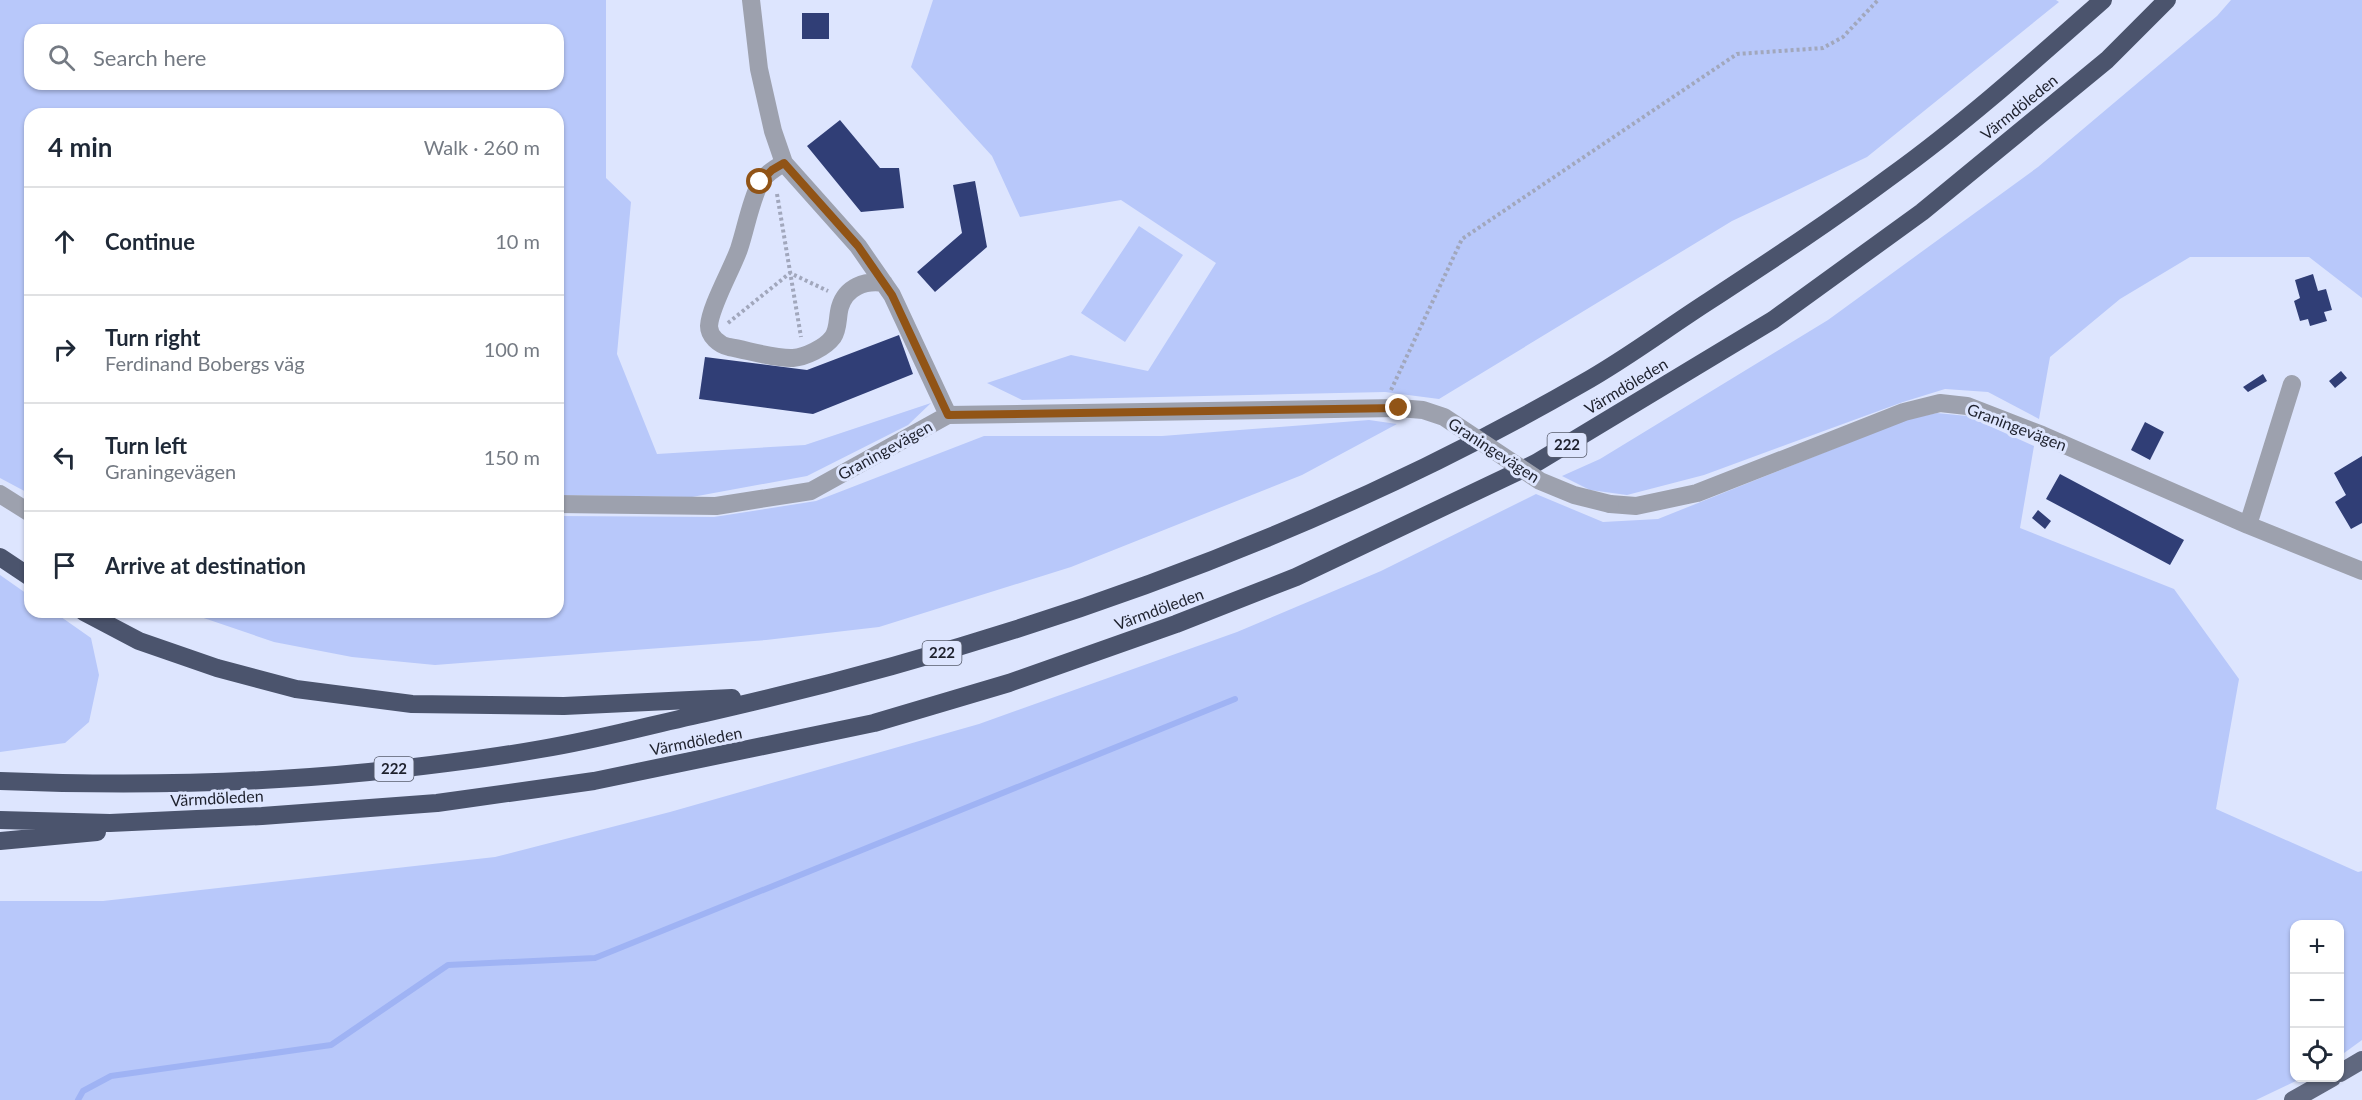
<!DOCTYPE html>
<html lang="en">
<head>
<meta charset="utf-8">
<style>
	body { margin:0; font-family:Lato,sans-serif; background:#f2f2f3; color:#1f2937 }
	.controls { position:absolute; right:18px; bottom:18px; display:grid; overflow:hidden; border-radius:12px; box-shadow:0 2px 4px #0004 }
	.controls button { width:54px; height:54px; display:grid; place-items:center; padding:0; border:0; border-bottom:2px solid #e0e1e3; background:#fff; color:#1f2937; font:30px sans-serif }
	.stop { position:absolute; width:18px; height:18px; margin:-14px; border:4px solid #915416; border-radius:50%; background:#fff }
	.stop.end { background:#915416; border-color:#fff; box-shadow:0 2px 6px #0008 }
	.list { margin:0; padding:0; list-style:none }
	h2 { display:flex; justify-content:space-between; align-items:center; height:78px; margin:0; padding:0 24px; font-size:26px }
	h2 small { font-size:20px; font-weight:400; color:#747a83 }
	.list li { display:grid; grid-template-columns:39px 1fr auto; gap:18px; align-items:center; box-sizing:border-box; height:108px; padding:0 24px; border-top:2px solid #e0e1e3 }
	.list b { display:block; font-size:22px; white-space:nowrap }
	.list p { margin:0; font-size:20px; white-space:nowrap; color:#747a83 }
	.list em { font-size:20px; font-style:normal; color:#747a83 }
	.icon { flex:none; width:33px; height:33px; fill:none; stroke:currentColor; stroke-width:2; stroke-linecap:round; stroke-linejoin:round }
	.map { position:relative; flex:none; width:2362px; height:1100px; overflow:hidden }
	.search { position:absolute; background:#fff; box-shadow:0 2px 4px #0004; left:24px; top:24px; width:540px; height:66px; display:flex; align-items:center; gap:15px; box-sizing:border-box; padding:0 21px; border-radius:18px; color:#747a83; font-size:22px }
	.panel { position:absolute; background:#fff; box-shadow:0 2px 4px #0004; left:24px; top:108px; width:540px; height:510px; border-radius:18px }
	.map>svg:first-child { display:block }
	.green { fill:#b8c8fa; fill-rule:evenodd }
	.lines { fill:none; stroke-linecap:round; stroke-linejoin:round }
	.stream { stroke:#9fb3f4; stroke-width:6 }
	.building { fill:#303e76 }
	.path { stroke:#a1a7bc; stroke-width:4; stroke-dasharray:3 3; stroke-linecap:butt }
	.minor { stroke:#9da1ae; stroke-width:18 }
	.major { stroke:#60687f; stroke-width:18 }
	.highway { stroke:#4b546d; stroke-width:18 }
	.minor-bridge { stroke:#9da1ae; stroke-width:18 }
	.route { stroke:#915416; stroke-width:8 }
	.labels { text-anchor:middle; stroke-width:6; stroke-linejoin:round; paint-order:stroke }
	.shield { fill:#dde5fe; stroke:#575c6c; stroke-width:1.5 }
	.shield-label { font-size:15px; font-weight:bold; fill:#1e212d }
	.street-label { font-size:16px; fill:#1e212d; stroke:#dde5fe }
</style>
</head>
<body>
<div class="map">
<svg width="2362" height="1100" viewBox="0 0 2362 1100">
	<rect width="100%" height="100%" fill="#dde5fe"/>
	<!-- green -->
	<path class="green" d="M0,0H606V178L631,202L617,354L657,454L805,445L931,403L908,425L807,476L692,497L558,495V114H30V494L0,478ZM30,30H558V84H30Z
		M933,0H2056L2059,2L1867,157L1732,221L1439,399L1385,392L1022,400L987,383L1071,355L1148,371L1216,263L1121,200L1020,217L992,156L911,67Z
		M2231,0H2362V298L2309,257H2190L2120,299L2050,357L2039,419L1988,392L1945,389L1903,402L1704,475L1627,495L1590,490L1562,476L1600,459L1828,320L2038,167L2217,16Z
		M1139,226L1183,255L1125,342L1081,313Z
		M1937,413L1967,416L2034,446L2020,528L2174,589L2239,679L2216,809L2358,872L2362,871V1040L2340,1056V924H2294V1078H2302L2256,1100H0V901H103L495,857L670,812L979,724L1237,632L1381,571L1536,494L1603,522L1658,519L1908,419Z
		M1369,420L1397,424L1302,475L1071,567L879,627L766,640L435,665L352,657L274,642L186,612H558V516L714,517L816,501L984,436H1162Z
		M0,575L30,596V612H54L91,638L99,675L89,722L65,743L0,752Z"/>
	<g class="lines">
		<!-- stream -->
		<path class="stream" d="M78,1100L83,1091L111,1076L331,1045L448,965L595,958L1235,699"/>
	</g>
	<!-- building -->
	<path class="building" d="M802,13H829V39H802Z
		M840,120L880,168H899L904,208L861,212L807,146Z
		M975,181L987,247L935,292L917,272L962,233L953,185Z
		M2313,274L2318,291L2326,289L2332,310L2324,312L2327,321L2310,326L2308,319L2300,321L2294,301L2300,298L2295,280Z
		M899,335L913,374L813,414L699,399L705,357L807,370Z
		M2341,371L2347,378L2335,388L2329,381Z
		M2263,374L2267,381L2248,392L2243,387Z
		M2145,422L2164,432L2150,460L2131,450Z
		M2362,456V523L2351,529L2335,502L2346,495L2334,473Z
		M2060,474L2184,540L2170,565L2046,499Z
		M2038,510L2051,521L2045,529L2032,518Z"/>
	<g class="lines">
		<!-- path -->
		<path class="path" d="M777,194L801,337
			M728,323L790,273L828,291
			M1391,390L1462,239L1737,54L1823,48L1843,37L1878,0"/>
		<!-- minor -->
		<path class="minor" d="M751,0L759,69L773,131L784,163L858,246L892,295L948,415
			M784,163C775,168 765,174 760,183C750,203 746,228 739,249C732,269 710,307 709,326C709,336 719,345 729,347C747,350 775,359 793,358C805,357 825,348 833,337C839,328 837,317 840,307C846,287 865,280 884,283
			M0,494L30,513
			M558,504L716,506L811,491L948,415L1399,408
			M1610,504L1636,506L1697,493L1904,412L1940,403L1967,406L2042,435L2248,525L2362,571
			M2248,525L2292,384"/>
		<!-- major -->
		<path class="major" d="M2340,1073L2362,1060
			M2293,1100L2332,1078"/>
		<!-- highway -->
		<path class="highway" d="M0,557L30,577
			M84,612L139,641L217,668L296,689L412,704L564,706L732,698
			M0,781C123,786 247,784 369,772C427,766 485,759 541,749C598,740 654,724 710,712C1014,643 1313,539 1583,383C1626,359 1667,328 1709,301C1770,261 1831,221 1890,177C1965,123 2034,61 2103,0
			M0,820L110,823L262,816L437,803L594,781L874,723L1009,683L1176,624L1296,577L1536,463L1773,320L1922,212L2107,60L2167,0
			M0,841L97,832"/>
		<!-- minor-bridge -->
		<path class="minor-bridge" d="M1399,408L1423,410L1444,417L1540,481L1574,495L1610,504"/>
	</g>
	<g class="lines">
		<!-- route -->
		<path class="route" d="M760,182L772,170L784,163L858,246L892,295L948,415L1399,408"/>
	</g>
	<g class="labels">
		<!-- shield labels -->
		<g class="shield">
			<rect x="1547.5" y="433" width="39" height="24" rx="4.5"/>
			<rect x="922.5" y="641" width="39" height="24" rx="4.5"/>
			<rect x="374.5" y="757" width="39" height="24" rx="4.5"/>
		</g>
		<g class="shield-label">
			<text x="1567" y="450">222</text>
			<text x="942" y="658">222</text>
			<text x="394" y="774">222</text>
		</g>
		<!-- street labels -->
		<g class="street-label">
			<text transform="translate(2019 107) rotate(-39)" y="6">Värmdöleden</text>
			<text transform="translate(1626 386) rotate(-31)" y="6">Värmdöleden</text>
			<text transform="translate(2017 427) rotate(21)" y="6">Graningevägen</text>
			<text transform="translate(885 450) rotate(-29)" y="6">Graningevägen</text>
			<text transform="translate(1494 450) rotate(33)" y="6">Graningevägen</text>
			<text transform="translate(1159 609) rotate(-20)" y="6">Värmdöleden</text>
			<text transform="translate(696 741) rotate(-11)" y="6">Värmdöleden</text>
			<text transform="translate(217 798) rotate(-3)" y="6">Värmdöleden</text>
		</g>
	</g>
</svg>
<div class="controls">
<button>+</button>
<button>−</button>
<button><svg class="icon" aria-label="locate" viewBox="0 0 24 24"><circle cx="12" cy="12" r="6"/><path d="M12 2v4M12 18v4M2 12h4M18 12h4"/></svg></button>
</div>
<div class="stop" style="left:760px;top:182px"></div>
<div class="stop end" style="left:1399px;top:408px"></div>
<div class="search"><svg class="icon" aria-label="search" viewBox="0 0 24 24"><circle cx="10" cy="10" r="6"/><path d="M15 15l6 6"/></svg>Search here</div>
<section class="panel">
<h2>4 min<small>Walk · 260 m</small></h2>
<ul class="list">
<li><svg class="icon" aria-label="ahead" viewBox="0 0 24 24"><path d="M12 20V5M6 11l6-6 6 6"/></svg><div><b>Continue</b></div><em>10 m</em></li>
<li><svg class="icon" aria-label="right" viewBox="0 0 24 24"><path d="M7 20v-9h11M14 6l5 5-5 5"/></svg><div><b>Turn right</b><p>Ferdinand Bobergs väg</p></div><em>100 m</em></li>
<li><svg class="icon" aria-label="left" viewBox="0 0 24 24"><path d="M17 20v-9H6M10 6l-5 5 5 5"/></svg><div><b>Turn left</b><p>Graningevägen</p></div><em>150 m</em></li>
<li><svg class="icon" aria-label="arrive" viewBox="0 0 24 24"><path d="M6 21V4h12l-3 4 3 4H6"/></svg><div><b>Arrive at destination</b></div></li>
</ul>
</section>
</div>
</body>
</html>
